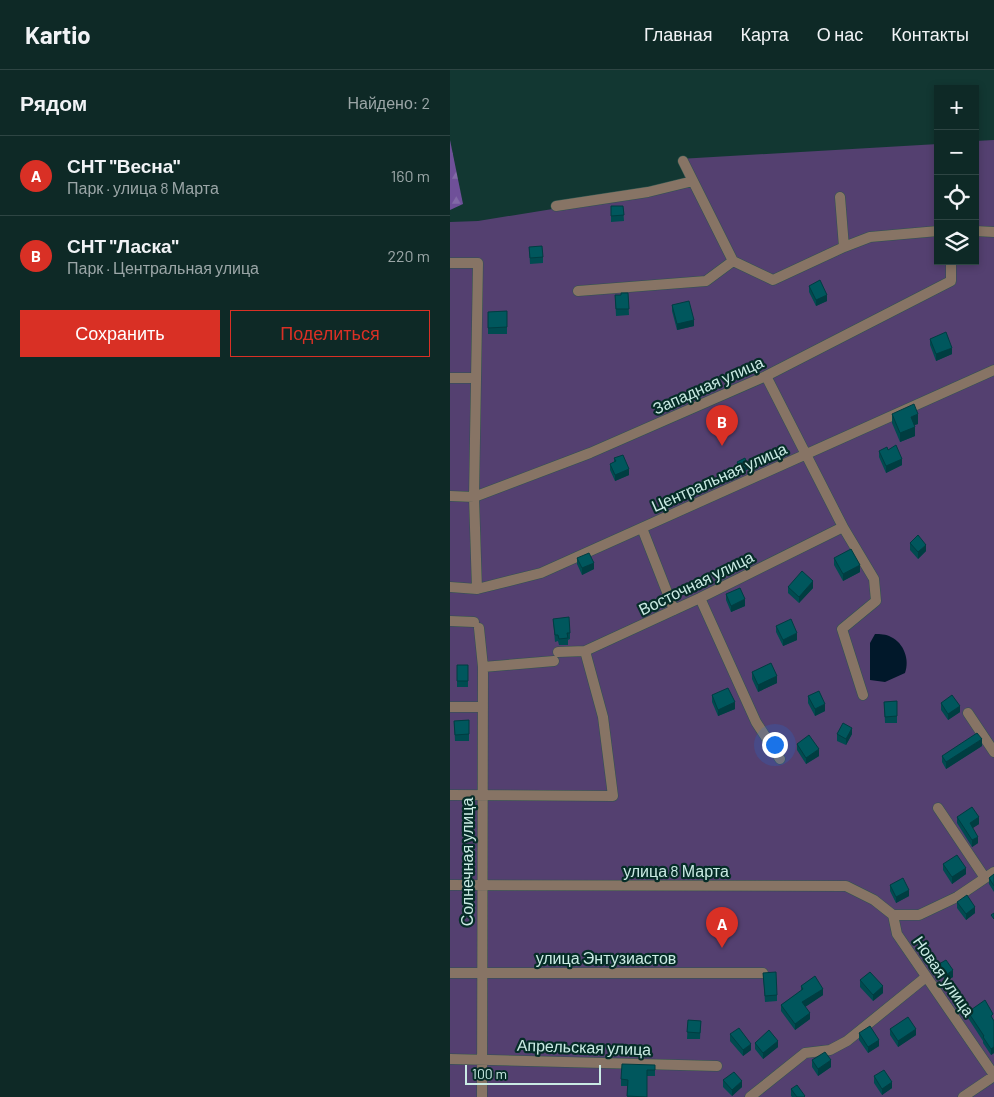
<!DOCTYPE html>
<html lang="ru">
<head>
<meta charset="utf-8">
<style>
	body { margin:0; font-family:Barlow,sans-serif; background:#1c3532; color:#f1f3f6 }
	.controls { position:absolute; right:15px; top:15px; display:grid; overflow:hidden; border-radius:0px; box-shadow:0 2px 8px #0003 }
	.controls button { width:45px; height:45px; display:grid; place-items:center; padding:0; border:0; border-bottom:1px solid #2e4543; background:#0e2926; color:#f1f3f6; font:25px sans-serif }
	.scale { position:absolute; left:15px; bottom:12px; width:136px; box-sizing:border-box; padding-left:5px; border:2px solid #caebe4; border-top:0; font-size:14px; line-height:18px; white-space:nowrap; color:#caebe4; -webkit-text-stroke:4px #062d28; paint-order:stroke }
	.you { position:absolute; left:324px; top:674px; width:18px; height:18px; margin:-12px; border:4px solid #fff; border-radius:50%; background:#1a73e8; box-shadow:0 0 0 8px #1a73e833 }
	.badge { display:grid; place-items:center; width:32px; height:32px; border-radius:50%; background:#d93025; color:#fff; font-size:16px; font-weight:700 }
	.pin { position:absolute; translate:-50% -41px; filter:drop-shadow(0 1px 2px #0008) }
	.pin::after { content:''; position:absolute; top:26px; width:18px; height:15px; background:inherit; clip-path:polygon(0 0,100% 0,50% 100%) }
	.list { margin:0; padding:0; list-style:none }
	h2 { display:flex; justify-content:space-between; align-items:center; height:65px; margin:0; padding:0 20px; font-size:21px }
	h2 small { font-size:16px; font-weight:400; color:#9ba6a7 }
	.list li { display:grid; grid-template-columns:32px 1fr auto; gap:15px; align-items:center; box-sizing:border-box; height:80px; padding:0 20px; border-top:1px solid #2e4543 }
	.list b { display:block; font-size:19px; white-space:nowrap }
	.list p { margin:0; font-size:16px; white-space:nowrap; color:#9ba6a7 }
	.list em { font-size:16px; font-style:normal; color:#9ba6a7 }
	.actions { display:flex; gap:10px; padding:15px 20px }
	.actions a { flex:1; padding:11px 0; border:1px solid #d93025; border-radius:0px; text-align:center; font-size:18px; color:#d93025 }
	.actions .main { background:#d93025; color:#fff }
	.icon { flex:none; width:28px; height:28px; fill:none; stroke:currentColor; stroke-width:2; stroke-linecap:round; stroke-linejoin:round }
	.map { position:relative; flex:none; width:544px; height:1027px; overflow:hidden }
	header { display:flex; align-items:center; gap:30px; box-sizing:border-box; height:70px; padding:0 25px; background:#0e2926; border-bottom:1px solid #2e4543 }
	header strong { font-size:24px }
	nav { display:flex; gap:28px; margin-inline-start:auto; font-size:18px }
	main { display:flex }
	aside { flex:1; background:#0e2926 }
	.map>svg:first-child { display:block }
	.green { fill:#544070 }
	.forest { fill:url(#forest-firs) }
	.water { fill:#01182a }
	.lines { fill:none; stroke-linecap:round; stroke-linejoin:round }
	.minor-casing { stroke:#2f544e; stroke-width:11 }
	.minor { stroke:#877465; stroke-width:10 }
	.wall { fill:#004b50 }
	.shaded-wall { fill:#003d41 }
	.building { fill:#00575d; stroke:#003d41 }
	.labels { text-anchor:middle; stroke-width:4.5; stroke-linejoin:round; paint-order:stroke }
	.street-label { font-size:16px; fill:#caebe4; stroke:#062d28 }
</style>
</head>
<body>
<header>
<strong>Kartio</strong>
<nav><a>Главная</a><a>Карта</a><a>О нас</a><a>Контакты</a></nav>
</header>
<main>
<aside>
<h2>Рядом<small>Найдено: 2</small></h2>
<ul class="list">
<li><span class="badge">A</span><div><b>СНТ &quot;Весна&quot;</b><p>Парк · улица 8 Марта</p></div><em>160 m</em></li>
<li><span class="badge">B</span><div><b>СНТ &quot;Ласка&quot;</b><p>Парк · Центральная улица</p></div><em>220 m</em></li>
</ul>
<div class="actions"><a class="main">Сохранить</a><a>Поделиться</a></div>
</aside>
<div class="map">
<svg width="544" height="1027" viewBox="0 0 544 1027">
	<defs>
		<pattern id="forest-firs" width="22" height="20" patternUnits="userSpaceOnUse" patternTransform="scale(1.25)"><rect width="22" height="20" fill="#6f5099"/><path d="M5 1l3.5 6h-7zM16 11l3.5 6h-7z" fill="#8269a7"/></pattern>
	</defs>
	<rect width="100%" height="100%" fill="#123732"/>
	<!-- green -->
	<path class="green" d="M544,70V1027H0V152L28,151L238,117L229,89L488,74V191H525V71Z"/>
	<!-- forest -->
	<path class="forest" d="M0,70L13,134L0,140Z"/>
	<!-- water -->
	<path class="water" d="M425,564C430,564 436,564 441,567C454,573 460,590 455,603L435,612L420,610V573Z"/>
	<g class="lines">
		<defs>
			<path id="minor" d="M233,91L283,191L323,210L394,177L420,167L488,161
				M390,127L394,177
				M106,136L198,122L243,111
				M525,161L544,162
				M0,193H28L24,427L27,519
				M128,221L256,211L283,191
				M316,306L393,457L424,509L426,531L392,559L413,625
				M0,308H26
				M0,426L24,427L140,383L316,306L501,211V191
				M192,458L224,540
				M0,517L27,519L91,503L544,300
				M250,528L306,652L330,689
				M0,551L24,552
				M29,558L33,597L32,1027
				M108,582L135,581L250,528L393,457
				M33,597L104,591
				M0,637H33
				M518,643L544,682
				M0,725L163,726L153,647L135,581
				M488,738L535,808
				M0,815L396,816L424,830L443,845
				M443,845L447,864L544,1005
				M443,845H469L507,827L544,802
				M0,903H313
				M0,989L267,996
				M300,1027L355,983L380,980L397,971L476,907
				M513,1027L544,1006"/>
		</defs>
		<!-- minor casing -->
		<use href="#minor" class="minor-casing"/>
		<!-- minor -->
		<use href="#minor" class="minor"/>
	</g>
	<!-- wall -->
	<path class="wall" d="M161,136H173L174,151L161,152Z
		M79,177L93,187V193L80,194Z
		M359,216L377,231L366,236L359,222Z
		M178,223L179,245L166,246L165,225H171Z
		M222,235L244,256L227,260L222,241Z
		M57,241V264H38V242Z
		M480,269L502,284L486,291L480,275Z
		M442,344L468,354L464,355L465,366L450,372L442,353Z
		M438,380L452,395L436,403L429,387V381Z
		M164,388L179,405L165,411L160,400V394L164,392Z
		M287,392L298,399L291,403L287,395Z
		M460,473L476,481L468,489L460,480Z
		M127,488L144,499L132,505L127,494Z
		M384,488L410,502L393,511L384,495Z
		M338,517L363,518L349,533L338,523Z
		M276,524L295,536L281,542L276,530Z
		M103,549L120,563V569L118,570V575H109L108,571L105,572Z
		M326,556L347,570L333,576L326,562Z
		M7,595H18V617H7Z
		M302,602L327,613L308,622L302,609Z
		M262,625L285,639L268,646L262,632Z
		M358,626L375,641L365,646L358,633Z
		M447,631V653H435L434,632Z
		M491,633L510,642L498,650L491,640Z
		M19,650V671H5L4,651Z
		M387,664H402L396,675L387,671Z
		M347,674L369,686L356,694L347,680Z
		M532,676L496,699L492,692V686Z
		M507,747L529,754L522,758L528,773L522,777L507,753Z
		M493,794L516,804L502,814L493,800Z
		M544,804V822L539,814V808Z
		M440,815L459,826L446,833L440,821Z
		M507,832L525,843L516,850L507,838Z
		M489,894L503,907L496,911L489,900Z
		M313,903L327,925V931L315,932Z
		M410,910L433,923L423,931L410,917Z
		M351,916L373,925L355,937L360,949L345,960L331,941V935L351,921Z
		M518,942L544,951V983L541,985L533,973V971L518,948Z
		M238,950L251,951L250,969H237Z
		M440,959L466,965L448,977L440,965Z
		M409,963L429,976L418,983L409,970Z
		M280,964L301,980L293,986L280,971Z
		M305,973L328,977L313,989L305,979Z
		M362,990L381,997L368,1006L362,997Z
		M205,995V1006H197V1027H177V1016H171V1009Z
		M424,1006L442,1018L432,1025L424,1013Z
		M273,1010L292,1017L282,1026L273,1017Z
		M341,1019L355,1027H342L341,1026Z"/>
	<!-- shaded-wall -->
	<path class="shaded-wall" d="M377,225V231L366,236V230Z
		M244,250V256L227,260V254Z
		M502,278V284L486,291V284Z
		M468,344V354L461,356V347Z
		M465,357V366L450,372V363Z
		M452,389V395L436,403V396Z
		M298,396V399L291,403V399Z
		M179,399V405L165,411V405Z
		M476,475V481L468,489V482Z
		M144,493V499L132,505V498Z
		M410,495V502L393,511V504Z
		M363,511V518L349,533V527Z
		M295,529V536L281,542V536Z
		M347,563V570L333,576V570Z
		M327,606V613L308,622V615Z
		M285,632V639L268,646V640Z
		M375,634V641L365,646V639Z
		M510,636V642L498,650V644Z
		M402,658V664L396,675V669Z
		M532,669V676L496,699V692Z
		M369,679V686L356,694V688Z
		M529,747V754L520,760V753Z
		M528,767V773L522,777V770Z
		M516,798V804L502,814V807Z
		M459,820V826L446,833V827Z
		M525,837V843L516,850V844Z
		M503,900V907L496,911V905Z
		M433,916V923L423,931V925Z
		M373,919V925L352,939V932Z
		M360,943V949L345,960V954Z
		M466,959V965L448,977V971Z
		M429,970V976L418,983V977Z
		M328,971V977L313,989V983Z
		M301,974V980L293,986V980Z
		M544,977V983L541,985V979Z
		M381,990V997L368,1006V999Z
		M292,1011V1017L282,1026V1020Z
		M442,1012V1018L432,1025V1019Z"/>
	<!-- building -->
	<path class="building" d="M161,136H173L174,145L161,146Z
		M92,176L93,187L80,188L79,177Z
		M370,210L377,225L366,230L359,216Z
		M171,223H178L179,239H166L165,225H171Z
		M239,231L244,250L227,254L222,235Z
		M57,241V257L38,258V242Z
		M496,262L502,278L486,284L480,269Z
		M464,334L468,344L461,347L465,357L450,363L442,344Z
		M446,375L452,389L436,396L429,381L437,377L438,380Z
		M173,385L179,399L165,405L160,394L166,391L164,388Z
		M295,388L298,396L291,399L287,392Z
		M468,465L476,475L468,482L460,473Z
		M401,479L410,495L393,504L384,488Z
		M139,483L144,493L132,498L127,488Z
		M352,501L363,511L349,527L338,517Z
		M290,518L295,529L281,536L276,524Z
		M119,547L120,563H117L118,568L109,569L108,565H105L103,549Z
		M341,549L347,563L333,570L326,556Z
		M321,593L327,606L308,615L302,602Z
		M7,595H18V611H7Z
		M278,618L285,632L268,640L262,625Z
		M369,621L375,634L365,639L358,626Z
		M502,625L510,636L498,644L491,633Z
		M447,631V646L435,647L434,632Z
		M19,650V664L5,665L4,651Z
		M393,653L402,658L396,669L387,664Z
		M527,663L532,669L496,692L492,686Z
		M359,665L369,679L356,688L347,674Z
		M522,737L529,747L520,753L528,767L522,770L507,747Z
		M507,785L516,798L502,807L493,794Z
		M544,804V816L539,808Z
		M453,808L459,820L446,827L440,815Z
		M517,825L525,837L516,844L507,832Z
		M544,843V849L541,845Z
		M496,890L503,900L496,905L489,894Z
		M326,902L327,925L315,926L313,903Z
		M420,902L433,916L423,925L410,910Z
		M365,906L373,919L352,932L360,943L345,954L331,935L353,919L351,916Z
		M535,930L543,944L541,946L544,951V977L541,979L533,967L534,966L518,942Z
		M458,947L466,959L448,971L440,959Z
		M238,950L251,951L250,963L237,962Z
		M420,956L429,970L418,977L409,963Z
		M289,958L301,974L293,980L280,964Z
		M319,960L328,971L313,983L305,973Z
		M375,982L381,990L368,999L362,990Z
		M172,994L205,995V1000H197V1027L177,1026L178,1010L171,1009Z
		M434,1000L442,1012L432,1019L424,1006Z
		M284,1002L292,1011L282,1020L273,1010Z
		M347,1015L355,1026L354,1027H347L341,1019Z"/>
	<g class="labels">
		<!-- street labels -->
		<g class="street-label">
			<text transform="translate(258 315) rotate(-24)" y="6">Западная улица</text>
			<text transform="translate(269 407) rotate(-24)" y="6">Центральная улица</text>
			<text transform="translate(246 513) rotate(-26)" y="6">Восточная улица</text>
			<text transform="translate(17 792) rotate(-90)" y="6">Солнечная улица</text>
			<text x="226" y="807">улица 8 Марта</text>
			<text x="156" y="894">улица Энтузиастов</text>
			<text transform="translate(494 906) rotate(55)" y="6">Новая улица</text>
			<text transform="translate(134 977) rotate(2)" y="6">Апрельская улица</text>
		</g>
	</g>
</svg>
<div class="controls">
<button>+</button>
<button>−</button>
<button><svg class="icon" aria-label="locate" viewBox="0 0 24 24"><circle cx="12" cy="12" r="6"/><path d="M12 2v4M12 18v4M2 12h4M18 12h4"/></svg></button>
<button><svg class="icon" aria-label="layers" viewBox="0 0 24 24"><path d="M12 4l9 5-9 5-9-5zM3 14l9 5 9-5"/></svg></button>
</div>
<div class="scale">100 m</div>
<div class="you"></div>
<div class="pin badge" style="left:272px;top:878px">A</div>
<div class="pin badge" style="left:272px;top:376px">B</div>
</div>
</main>
</body>
</html>
